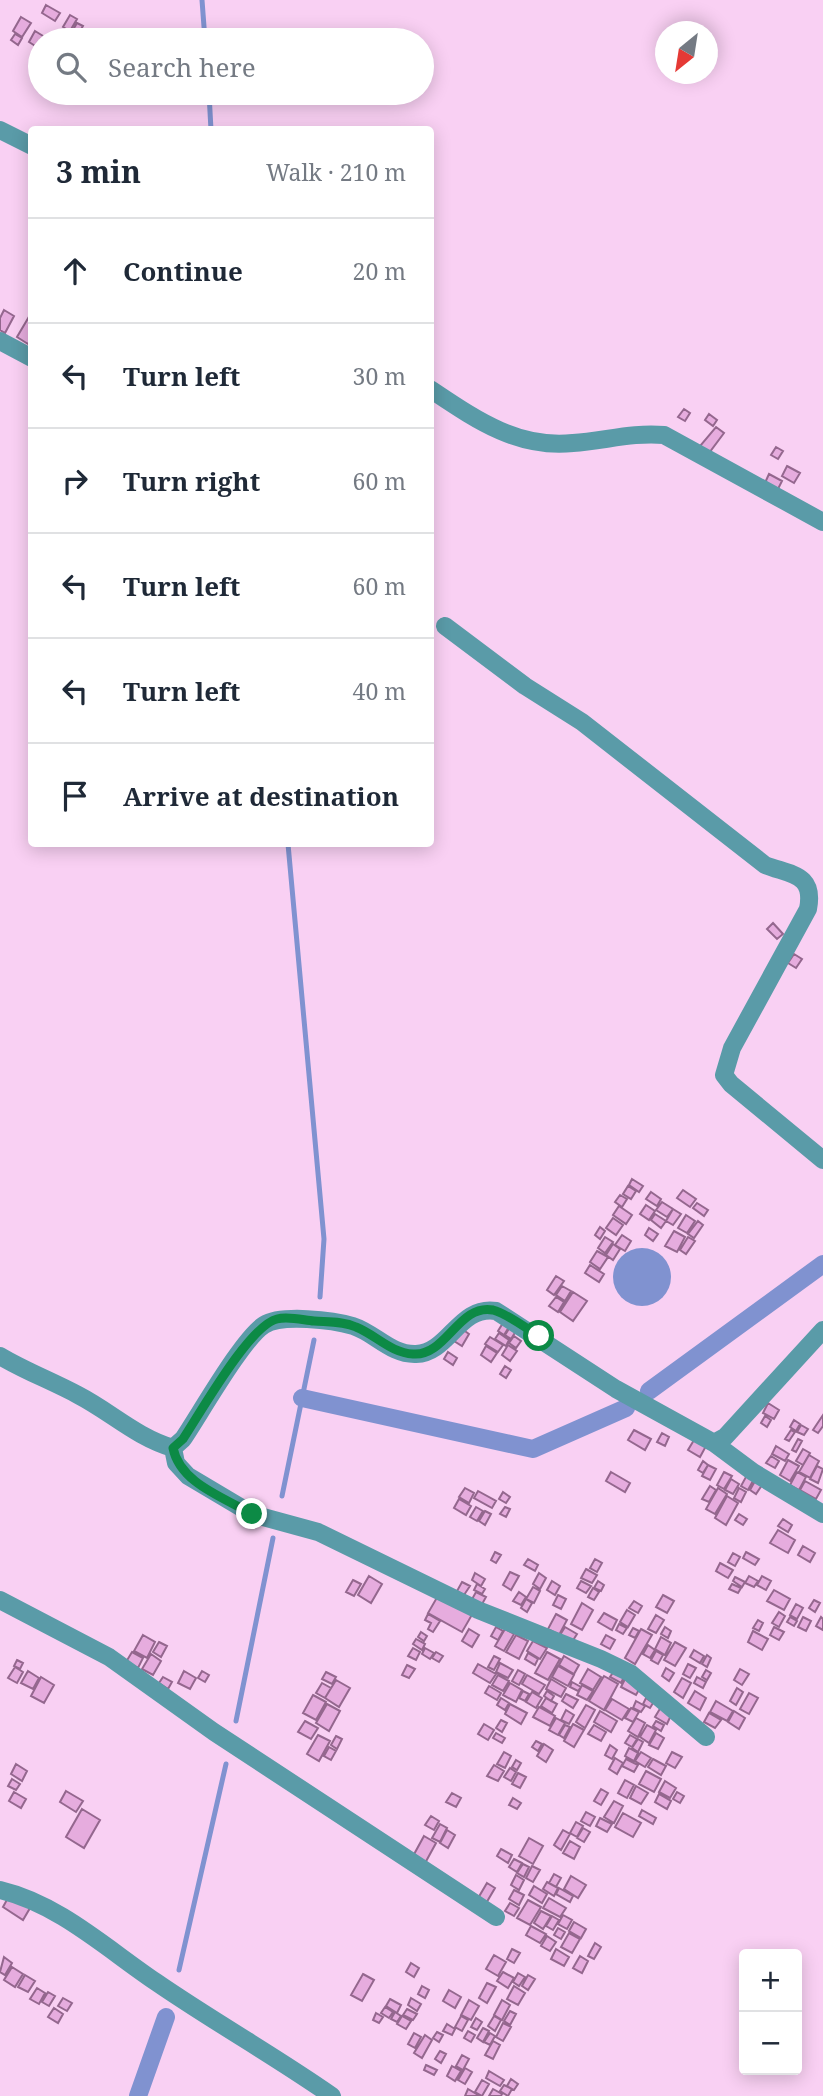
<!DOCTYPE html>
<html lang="en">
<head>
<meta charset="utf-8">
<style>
	body { margin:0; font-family:"Noto Serif",serif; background:#f2f2f3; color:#1f2937 }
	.controls { position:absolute; right:21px; bottom:21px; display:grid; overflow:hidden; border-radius:7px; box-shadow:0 4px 18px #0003 }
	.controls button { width:63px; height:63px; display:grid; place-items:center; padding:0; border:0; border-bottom:2px solid #e0e1e3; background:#fff; color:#1f2937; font:35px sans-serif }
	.compass { position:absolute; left:655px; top:21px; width:63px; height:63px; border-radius:50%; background:#fff; box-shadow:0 4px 18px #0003; rotate:210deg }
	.stop { position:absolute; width:21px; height:21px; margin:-16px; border:5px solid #0c8a45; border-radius:50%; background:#fff }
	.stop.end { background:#0c8a45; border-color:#fff; box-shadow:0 2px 7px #0008 }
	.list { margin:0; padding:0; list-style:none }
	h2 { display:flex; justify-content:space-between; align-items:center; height:91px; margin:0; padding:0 28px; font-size:30px }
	h2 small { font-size:23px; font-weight:400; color:#747a83 }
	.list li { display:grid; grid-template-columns:46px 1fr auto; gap:21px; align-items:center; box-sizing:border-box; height:105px; padding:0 28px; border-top:2px solid #e0e1e3 }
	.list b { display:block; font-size:26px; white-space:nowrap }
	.list em { font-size:23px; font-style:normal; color:#747a83 }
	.icon { flex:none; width:38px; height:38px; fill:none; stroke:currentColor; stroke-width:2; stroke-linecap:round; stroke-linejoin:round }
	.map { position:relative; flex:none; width:823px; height:2096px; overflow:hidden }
	.search { position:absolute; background:#fff; box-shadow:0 4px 18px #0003; left:28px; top:28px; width:406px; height:77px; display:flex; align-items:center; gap:18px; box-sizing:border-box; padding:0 24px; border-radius:38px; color:#747a83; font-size:26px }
	.panel { position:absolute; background:#fff; box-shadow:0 4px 18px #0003; left:28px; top:126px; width:406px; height:721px; border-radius:7px }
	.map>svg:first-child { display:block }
	.water { fill:#8092d0 }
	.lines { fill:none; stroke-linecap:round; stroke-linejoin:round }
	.stream { stroke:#8092d0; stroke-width:5 }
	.canal { stroke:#8092d0; stroke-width:18 }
	.building { fill:#e6acde; stroke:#94678e; stroke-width:2 }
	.minor { stroke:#5a9ba8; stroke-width:18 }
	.route { stroke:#0c8a45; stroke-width:9 }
</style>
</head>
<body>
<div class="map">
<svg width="823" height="2096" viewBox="0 0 823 2096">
	<rect width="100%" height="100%" fill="#f9d0f3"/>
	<!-- water -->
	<path class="water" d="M613 1277a29 29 0 1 1 58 0a29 29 0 1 1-58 0Z"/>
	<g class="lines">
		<!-- stream -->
		<path class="stream" d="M202,0L205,40
			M209,93L211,130
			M288,844L324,1239L320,1297
			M282,1496L314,1340
			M236,1721L273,1538
			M179,1970L226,1764"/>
		<!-- canal -->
		<path class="canal" d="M649,1391L823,1264
			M302,1398L533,1449L626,1408
			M138,2096L166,2017"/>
	</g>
	<!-- building -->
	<path class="building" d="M46,5L60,13L55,21L42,13Z
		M70,15L77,19L70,31L63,27Z
		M21,17L31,23L22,37L13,31Z
		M77,23L83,26L76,38L70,35Z
		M35,31L48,39L40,40V49L29,42Z
		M15,34L22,38L18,45L11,40Z
		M96,93H107L102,100L94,96Z
		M4,310L14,316L5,333L0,330V318Z
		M30,315L32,338L28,344L17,337Z
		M684,409L690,413L685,421L678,417Z
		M709,414L717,420L713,426L705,420Z
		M716,427L724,433L709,453L700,446Z
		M776,447L783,451L778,459L771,455Z
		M787,466L800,473L794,483L782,476Z
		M769,474L782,481L777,491L764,485Z
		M773,923L783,934L777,939L767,929Z
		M794,954L802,959L796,968L788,963Z
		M632,1179L643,1186L639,1192L629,1185Z
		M628,1186L636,1191L631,1199L623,1194Z
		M683,1190L696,1199L690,1207L677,1198Z
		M651,1192L661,1199L657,1206L646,1199Z
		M620,1195L627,1199L622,1207L615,1202Z
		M662,1202L673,1209L667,1217L656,1210Z
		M697,1203L708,1210L704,1216L693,1208Z
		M646,1205L655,1211L649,1220L640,1214Z
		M619,1206L632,1215L626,1224L613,1215Z
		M673,1209L681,1214L673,1225L666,1221Z
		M655,1214L666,1221L661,1228L651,1220Z
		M686,1215L695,1221L687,1233L678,1228Z
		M613,1218L623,1225L616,1235L606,1228Z
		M698,1221L703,1225L694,1238L688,1234Z
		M600,1227L605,1231L600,1239L595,1235Z
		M649,1228L658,1234L653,1241L645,1235Z
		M674,1231L685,1237L677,1252L665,1246Z
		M622,1235L631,1241L625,1251L615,1245Z
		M605,1237L613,1242L605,1253L598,1248Z
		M688,1237L695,1241L686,1254L680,1250Z
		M613,1244L620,1249L613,1260L606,1255Z
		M597,1251L608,1257L600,1269L590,1262Z
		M590,1265L604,1274L599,1282L585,1273Z
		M556,1276L564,1281L554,1295L547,1290Z
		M562,1286L571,1291L565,1301L556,1295Z
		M573,1292L587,1301L573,1321L560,1312Z
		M556,1297L564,1302L558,1312L549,1306Z
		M503,1323L509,1327L504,1335L498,1331Z
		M510,1327L516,1331L511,1339L505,1335Z
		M462,1329L469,1334L462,1346L454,1341Z
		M499,1333L509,1340L506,1346L495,1339Z
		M514,1336L521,1341L516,1348L509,1343Z
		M490,1337L503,1345L498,1352L485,1344Z
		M508,1345L517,1351L510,1361L502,1355Z
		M486,1346L497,1353L491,1362L481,1355Z
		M448,1352L457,1358L453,1365L444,1359Z
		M505,1366L511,1370L506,1378L500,1374Z
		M768,1403L779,1410L774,1419L763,1413Z
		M823,1415V1426L818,1433L813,1430Z
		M765,1416L771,1420L767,1427L761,1423Z
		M794,1420L800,1424L796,1431L790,1427Z
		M801,1425L808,1429L804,1435L797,1432Z
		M634,1430L651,1439L645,1450L628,1440Z
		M791,1430L795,1432L789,1441L785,1439Z
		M662,1433L669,1437L665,1446L657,1442Z
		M798,1439L802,1441L796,1452L792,1450Z
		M694,1440L706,1446L700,1457L688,1450Z
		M776,1446L789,1454L785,1461L772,1454Z
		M803,1449L810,1453L803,1465L796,1461Z
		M809,1455L819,1461L810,1478L799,1472Z
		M771,1456L779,1461L775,1468L766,1463Z
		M788,1460L799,1466L790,1481L780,1475Z
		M703,1461L708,1465L703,1473L698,1470Z
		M708,1465L716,1469L710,1480L702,1476Z
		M817,1466L823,1469L818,1483L810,1479Z
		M611,1472L630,1483L625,1492L606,1481Z
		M724,1472L732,1476L724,1489L717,1485Z
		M797,1472L806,1477L799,1490L790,1485Z
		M747,1475L754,1479L748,1490L741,1486Z
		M731,1479L739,1484L733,1494L725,1490Z
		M755,1481L762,1485L756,1494L750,1490Z
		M805,1481L821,1490L816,1499L800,1490Z
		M710,1486L716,1490L709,1502L702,1499Z
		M465,1488L474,1493L469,1503L459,1497Z
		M718,1488L727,1494L715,1514L706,1509Z
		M739,1488L746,1492L741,1502L734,1498Z
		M478,1491L496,1501L492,1508L474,1498Z
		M503,1492L510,1497L506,1503L499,1499Z
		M727,1496L738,1503L726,1525L715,1518Z
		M459,1499L471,1506L466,1515L454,1508Z
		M476,1507L483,1511L477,1521L470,1517Z
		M505,1507L510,1509L506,1517L500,1514Z
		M485,1511L491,1514L485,1525L479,1521Z
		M739,1514L747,1519L743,1525L735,1520Z
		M783,1519L792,1525L788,1532L778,1526Z
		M778,1530L795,1540L788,1553L770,1543Z
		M803,1546L815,1553L810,1562L798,1555Z
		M495,1552L501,1555L496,1563L491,1560Z
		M746,1552L759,1559L755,1565L743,1558Z
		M733,1553L740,1557L735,1566L728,1562Z
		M528,1559L538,1565L535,1571L524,1565Z
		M595,1559L602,1563L597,1572L590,1568Z
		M720,1563L733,1570L728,1578L716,1571Z
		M586,1569L597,1575L592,1583L581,1578Z
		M510,1572L519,1576L511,1590L503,1585Z
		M475,1573L485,1579L481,1586L472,1580Z
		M539,1573L546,1578L540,1589L533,1584Z
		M369,1576L382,1584L371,1603L358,1595Z
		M749,1576L758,1581L754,1587L745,1583Z
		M762,1576L771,1581L766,1590L757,1585Z
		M735,1577L745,1582L742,1587L733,1581Z
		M353,1580L361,1584L354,1596L346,1592Z
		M552,1581L560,1586L555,1595L547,1590Z
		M581,1581L591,1586L586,1593L577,1588Z
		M598,1581L604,1585L601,1591L594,1588Z
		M462,1582L470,1586L464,1595L457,1591Z
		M477,1584L485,1589L482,1594L474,1590Z
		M732,1584L741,1588L738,1593L729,1589Z
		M533,1587L540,1591L534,1603L526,1599Z
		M593,1588L599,1592L594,1600L588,1597Z
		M774,1590L790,1599L784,1610L767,1601Z
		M476,1592L486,1597L481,1606L471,1601Z
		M519,1592L526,1597L521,1605L513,1601Z
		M439,1594L473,1613L462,1632L428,1613Z
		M558,1595L566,1599L561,1609L553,1605Z
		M663,1595L674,1601L667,1613L656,1607Z
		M526,1599L532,1603L527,1612L521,1608Z
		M814,1600L820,1603L815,1612L809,1608Z
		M634,1601L642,1606L638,1613L629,1608Z
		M582,1603L593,1610L582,1630L571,1624Z
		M796,1604L803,1608L797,1619L790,1615Z
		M627,1610L635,1615L628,1627L620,1622Z
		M779,1612L785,1616L779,1627L772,1623Z
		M604,1613L617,1620L612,1630L598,1622Z
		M428,1614L440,1621L433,1632L428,1629L431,1623L425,1620Z
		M556,1614L567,1620L559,1635L548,1629Z
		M656,1615L664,1620L656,1633L648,1629Z
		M790,1617L797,1621L794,1626L787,1622Z
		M803,1617L811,1621L806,1631L798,1627Z
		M821,1617L823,1619V1630L816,1626Z
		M758,1620L763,1623L759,1631L753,1628Z
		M619,1624L627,1628L623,1634L616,1630Z
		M496,1627L503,1631L498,1640L491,1636Z
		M565,1627L577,1634L572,1642L560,1635Z
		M665,1627L671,1631L668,1638L661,1634Z
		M774,1627L784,1632L779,1640L770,1635Z
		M633,1628L639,1631L635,1638L629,1635Z
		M469,1629L479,1635L472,1647L462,1641Z
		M505,1629L514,1634L504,1651L495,1646Z
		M641,1629L652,1635L635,1664L625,1658Z
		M753,1631L768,1639L762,1650L748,1642Z
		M421,1632L427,1636L424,1641L418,1637Z
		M143,1635L155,1642L147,1658L134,1651Z
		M516,1635L528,1641L519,1659L506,1652Z
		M606,1635L615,1640L610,1649L601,1644Z
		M661,1637L671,1643L665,1655L655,1649Z
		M416,1639L425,1644L422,1650L413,1644Z
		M533,1641L547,1648L540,1659L527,1651Z
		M159,1642L167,1646L161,1657L153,1652Z
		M675,1642L686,1648L675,1666L664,1660Z
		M648,1645L655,1650L650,1658L643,1654Z
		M413,1648L420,1652L416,1660L408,1656Z
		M425,1648L434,1653L430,1659L422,1654Z
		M694,1650L704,1656L700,1663L690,1657Z
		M656,1651L663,1655L658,1664L651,1660Z
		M132,1652L143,1658L138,1668L126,1662Z
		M436,1652L443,1656L439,1662L432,1658Z
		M547,1652L560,1659L548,1680L535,1673Z
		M528,1653L538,1659L535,1665L525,1659Z
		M151,1654L161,1661L153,1675L142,1669Z
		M707,1655L711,1658L707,1667L702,1664Z
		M494,1656L500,1659L494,1670L488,1667Z
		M564,1656L579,1665L574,1674L559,1665Z
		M17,1660L23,1663L20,1669L14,1666Z
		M500,1663L513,1670L508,1678L496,1672Z
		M478,1664L496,1674L490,1683L473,1673Z
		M688,1664L696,1668L690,1678L683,1674Z
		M407,1665L415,1669L409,1678L402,1675Z
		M558,1666L574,1675L568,1686L552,1677Z
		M15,1667L23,1672L17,1683L8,1678Z
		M666,1668L674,1673L669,1681L662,1676Z
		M588,1669L601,1677L593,1690L580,1683Z
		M740,1669L749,1674L742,1685L734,1680Z
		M518,1670L525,1674L519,1685L512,1681Z
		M706,1670L711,1673L707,1680L702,1677Z
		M28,1671L39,1678L33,1689L21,1683Z
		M184,1671L196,1678L190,1689L178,1683Z
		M202,1671L209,1675L205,1682L198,1678Z
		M614,1671L624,1677L621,1683L610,1677Z
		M326,1672L336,1677L332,1684L322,1679Z
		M498,1675L509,1681L503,1691L492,1685Z
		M527,1675L545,1685L539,1694L522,1684Z
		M604,1676L618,1684L604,1710L589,1701Z
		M41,1677L54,1685L44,1703L31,1696Z
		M163,1677L172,1682L168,1689L159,1683Z
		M626,1677L641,1686L636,1695L621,1687Z
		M697,1677L706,1682L703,1688L694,1683Z
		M682,1678L691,1683L683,1698L674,1692Z
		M551,1679L566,1688L561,1697L546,1689Z
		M336,1680L350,1688L339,1707L325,1698Z
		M572,1682L581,1687L578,1691L570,1687Z
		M322,1683L331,1688L325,1698L316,1693Z
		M510,1683L522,1690L516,1702L503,1695Z
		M582,1685L593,1691L587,1700L577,1695Z
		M489,1686L501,1693L497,1700L485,1693Z
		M737,1688L743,1692L736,1705L730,1701Z
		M523,1691L529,1694L525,1701L519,1698Z
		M547,1691L554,1696L551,1701L544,1696Z
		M695,1691L706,1698L700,1710L688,1703Z
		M532,1692L542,1698L536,1708L526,1702Z
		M749,1693L758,1698L749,1714L740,1709Z
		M566,1694L578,1700L573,1708L562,1701Z
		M313,1695L326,1702L316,1720L303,1713Z
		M501,1698L509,1703L505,1710L497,1705Z
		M546,1698L557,1704L552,1713L541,1706Z
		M646,1698L653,1703L650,1708L643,1704Z
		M612,1699L629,1709L622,1720L605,1710Z
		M636,1701L645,1706L641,1712L633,1708Z
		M716,1701L733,1711L727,1721L710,1712Z
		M327,1704L340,1711L329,1731L316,1723Z
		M510,1704L527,1713L521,1724L505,1714Z
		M586,1705L595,1710L585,1728L576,1722Z
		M539,1707L555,1716L550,1726L533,1717Z
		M661,1707L672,1713L667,1724L655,1717Z
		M631,1708L639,1712L633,1722L625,1718Z
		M566,1710L574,1715L569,1724L561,1720Z
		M600,1711L617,1721L611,1732L594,1722Z
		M734,1711L745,1718L739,1729L728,1722Z
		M709,1713L721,1720L715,1728L704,1722Z
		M556,1718L565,1723L558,1735L549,1730Z
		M636,1718L645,1723L638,1737L628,1731Z
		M501,1720L507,1723L502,1732L496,1728Z
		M305,1721L318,1728L311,1739L298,1732Z
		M656,1721L664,1725L661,1731L653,1726Z
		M484,1724L494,1730L488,1740L478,1734Z
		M573,1724L584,1730L574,1747L564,1741Z
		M565,1725L570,1727L564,1738L559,1735Z
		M594,1725L606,1732L601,1741L588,1734Z
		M647,1725L656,1730L649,1743L640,1737Z
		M496,1733L505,1738L502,1743L493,1738Z
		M656,1733L664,1738L658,1749L649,1745Z
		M318,1735L330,1741L319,1761L307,1754Z
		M630,1735L637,1739L632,1747L625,1743Z
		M336,1736L342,1739L337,1749L331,1745Z
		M638,1739L643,1742L638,1752L632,1748Z
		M536,1741L542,1744L538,1751L532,1747Z
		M544,1744L553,1750L546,1762L537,1756Z
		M610,1745L617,1750L612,1759L605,1755Z
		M329,1747L336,1751L331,1760L324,1756Z
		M629,1748L638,1753L634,1761L625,1756Z
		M504,1752L511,1756L505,1768L497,1764Z
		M641,1752L651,1758L645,1767L635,1761Z
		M672,1752L682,1757L675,1768L666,1763Z
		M615,1758L623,1763L617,1774L609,1769Z
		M626,1759L638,1765L634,1772L622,1766Z
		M653,1759L666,1766L661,1775L648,1767Z
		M516,1760L521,1763L517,1770L512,1767Z
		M16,1764L27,1771L22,1781L11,1774Z
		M494,1765L504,1771L498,1781L487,1776Z
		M510,1768L516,1772L511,1781L504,1777Z
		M646,1771L661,1779L654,1792L639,1784Z
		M518,1773L526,1777L520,1788L512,1784Z
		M12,1779L20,1784L16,1790L8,1786Z
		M625,1780L634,1785L627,1798L618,1793Z
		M665,1781L676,1788L670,1798L659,1792Z
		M636,1786L648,1793L641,1804L630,1798Z
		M601,1789L608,1793L601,1805L594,1801Z
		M66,1791L83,1801L76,1812L60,1802Z
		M14,1792L26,1799L21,1808L9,1801Z
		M677,1792L684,1796L680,1803L673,1799Z
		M452,1793L461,1798L456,1807L446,1802Z
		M659,1794L671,1801L667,1809L655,1802Z
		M513,1798L521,1803L517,1809L509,1805Z
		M614,1801L623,1806L614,1823L604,1817Z
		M82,1809L100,1820L84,1848L66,1837Z
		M642,1810L656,1818L653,1824L639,1816Z
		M586,1812L595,1817L590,1826L581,1821Z
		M623,1813L641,1823L633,1837L615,1827Z
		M431,1816L439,1821L434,1830L425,1825Z
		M600,1818L612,1824L607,1832L596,1826Z
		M576,1822L583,1826L577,1837L570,1833Z
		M440,1824L447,1828L440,1842L432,1838Z
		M583,1828L590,1832L584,1842L577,1838Z
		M447,1830L455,1835L448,1848L440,1843Z
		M563,1830L570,1834L561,1850L554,1845Z
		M424,1836L436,1843L424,1865L412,1858Z
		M529,1838L543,1846L533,1864L519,1856Z
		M570,1841L580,1847L574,1859L563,1853Z
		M501,1849L512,1855L508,1863L497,1856Z
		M514,1859L522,1863L517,1872L509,1867Z
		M523,1864L529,1867L524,1877L517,1873Z
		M532,1866L540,1870L533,1882L526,1878Z
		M554,1874L561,1878L556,1887L549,1883Z
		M516,1875L524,1880L519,1890L511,1885Z
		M571,1876L586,1885L578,1898L564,1889Z
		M547,1882L558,1888L554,1896L543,1889Z
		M487,1883L495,1888L485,1905L477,1900Z
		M534,1886L547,1894L542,1903L529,1895Z
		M559,1888L573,1896L570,1902L556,1894Z
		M514,1890L524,1895L519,1905L509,1899Z
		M9,1896L30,1908L23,1920L3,1907Z
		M549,1898L566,1908L560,1917L543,1908Z
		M528,1900L541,1907L530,1925L517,1918Z
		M510,1903L519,1908L514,1916L505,1911Z
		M541,1911L551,1916L543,1929L534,1923Z
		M563,1915L572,1920L567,1929L558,1924Z
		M552,1916L559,1920L553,1930L546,1926Z
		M574,1922L586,1929L581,1938L569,1931Z
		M531,1926L546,1934L540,1943L526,1935Z
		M558,1928L565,1932L561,1939L554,1935Z
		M569,1933L580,1939L572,1953L561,1947Z
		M547,1936L556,1942L550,1951L541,1946Z
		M595,1943L601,1947L594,1959L588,1956Z
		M512,1949L520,1953L514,1963L507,1959Z
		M556,1949L569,1957L564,1966L551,1959Z
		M494,1955L506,1962L498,1976L486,1969Z
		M580,1956L588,1961L582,1973L573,1968Z
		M4,1957L12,1963L5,1975L0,1972Z
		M411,1963L419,1968L414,1977L406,1972Z
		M12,1967L23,1974L15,1987L4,1980Z
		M503,1972L514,1978L508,1988L497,1981Z
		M518,1973L525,1977L519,1986L513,1982Z
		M363,1974L374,1980L362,2001L351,1995Z
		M25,1975L35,1981L28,1992L18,1987Z
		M528,1975L535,1979L528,1990L522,1986Z
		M487,1983L496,1987L487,2003L479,1998Z
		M422,1986L429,1990L425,1998L418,1994Z
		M514,1986L525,1993L518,2005L507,1999Z
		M37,1988L45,1993L39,2004L30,1999Z
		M449,1990L461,1997L455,2008L443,2001Z
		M48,1992L55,1996L49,2006L42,2002Z
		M63,1998L72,2003L67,2011L58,2006Z
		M411,1998L421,2004L417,2011L408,2005Z
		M390,1999L401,2005L397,2013L386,2006Z
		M469,2000L479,2006L471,2020L461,2015Z
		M502,2000L510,2005L502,2020L494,2015Z
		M385,2007L393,2012L389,2018L381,2013Z
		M54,2008L63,2014L58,2023L48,2017Z
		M407,2009L417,2014L413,2020L403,2015Z
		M510,2011L516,2014L510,2025L504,2021Z
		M395,2012L401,2016L397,2022L391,2019Z
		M376,2013L383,2017L379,2023L373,2020Z
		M402,2016L411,2021L406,2029L397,2024Z
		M461,2016L468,2020L462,2031L455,2027Z
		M494,2016L501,2020L495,2031L488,2026Z
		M476,2018L482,2022L477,2030L471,2027Z
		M503,2023L511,2027L503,2041L496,2037Z
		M447,2024L455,2029L452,2035L443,2031Z
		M483,2028L489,2031L483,2042L477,2038Z
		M468,2031L475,2035L471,2042L464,2038Z
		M437,2032L443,2035L439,2042L433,2038Z
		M414,2033L421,2037L415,2048L408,2044Z
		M490,2033L495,2036L490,2045L484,2042Z
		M425,2035L432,2040L422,2058L414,2053Z
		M493,2041L500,2045L493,2059L485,2055Z
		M440,2051L446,2054L441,2063L435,2059Z
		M462,2055L469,2059L463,2070L456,2066Z
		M426,2065L437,2070L434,2075L424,2070Z
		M452,2066L461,2071L455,2081L447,2076Z
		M465,2068L472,2072L465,2084L458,2080Z
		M489,2071L504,2080L500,2086L486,2078Z
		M511,2079L518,2084L514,2090L507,2086Z
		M482,2080L489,2084L482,2096L475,2092Z
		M504,2085L512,2089L508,2096L500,2091Z
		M468,2089L480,2096H465Z
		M493,2089L502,2094L501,2096H489Z"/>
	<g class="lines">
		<!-- minor -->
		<path class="minor" d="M0,130L32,146
			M0,341L32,358
			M430,389C475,419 517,449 573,443C604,441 633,432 664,435L823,522
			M445,626L525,686L582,722L765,865C790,875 815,873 808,909L732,1048L724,1075L731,1084L823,1160
			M0,1356C25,1371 52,1381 78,1395C111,1412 136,1437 173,1448L183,1439C200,1414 243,1338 264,1325C281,1314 333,1320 353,1326C375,1333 391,1355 416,1354C449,1353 459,1305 496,1311L616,1389L714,1443L725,1437L823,1330
			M714,1443L753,1472L823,1514
			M173,1448L176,1463L188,1476L252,1514L318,1532L478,1610L601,1659L630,1673L706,1737
			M0,1600L109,1657L214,1732L496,1917
			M0,1890C59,1904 107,1949 156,1982C214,2022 275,2056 332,2096"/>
	</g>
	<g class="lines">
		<!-- route -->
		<path class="route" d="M252,1514C223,1497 180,1483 173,1448L183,1439C201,1412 249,1326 277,1319C288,1316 303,1320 314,1321C328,1322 343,1321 356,1327C376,1335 391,1353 413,1354C446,1357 459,1303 493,1310C508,1314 525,1328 539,1336"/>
	</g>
</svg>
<div class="controls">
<button>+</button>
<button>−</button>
</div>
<svg class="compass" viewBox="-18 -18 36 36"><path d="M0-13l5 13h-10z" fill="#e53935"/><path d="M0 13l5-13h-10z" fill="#747a83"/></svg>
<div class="stop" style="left:539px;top:1336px"></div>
<div class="stop end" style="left:252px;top:1514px"></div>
<div class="search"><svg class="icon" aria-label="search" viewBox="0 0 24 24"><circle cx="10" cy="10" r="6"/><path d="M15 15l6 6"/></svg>Search here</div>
<section class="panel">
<h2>3 min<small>Walk · 210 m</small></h2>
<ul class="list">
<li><svg class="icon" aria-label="ahead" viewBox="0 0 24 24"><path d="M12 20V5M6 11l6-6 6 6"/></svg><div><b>Continue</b></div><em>20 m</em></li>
<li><svg class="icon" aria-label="left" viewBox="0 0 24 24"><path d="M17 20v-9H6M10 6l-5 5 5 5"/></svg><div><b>Turn left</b></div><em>30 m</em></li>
<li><svg class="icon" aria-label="right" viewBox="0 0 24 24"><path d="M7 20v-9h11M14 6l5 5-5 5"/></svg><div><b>Turn right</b></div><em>60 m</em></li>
<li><svg class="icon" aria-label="left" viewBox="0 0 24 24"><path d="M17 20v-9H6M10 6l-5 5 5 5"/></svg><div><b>Turn left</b></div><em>60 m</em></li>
<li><svg class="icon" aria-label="left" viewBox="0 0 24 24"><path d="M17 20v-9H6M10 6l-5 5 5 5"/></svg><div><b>Turn left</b></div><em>40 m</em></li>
<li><svg class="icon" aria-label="arrive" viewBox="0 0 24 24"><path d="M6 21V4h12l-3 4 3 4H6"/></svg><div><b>Arrive at destination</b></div></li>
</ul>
</section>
</div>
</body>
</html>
